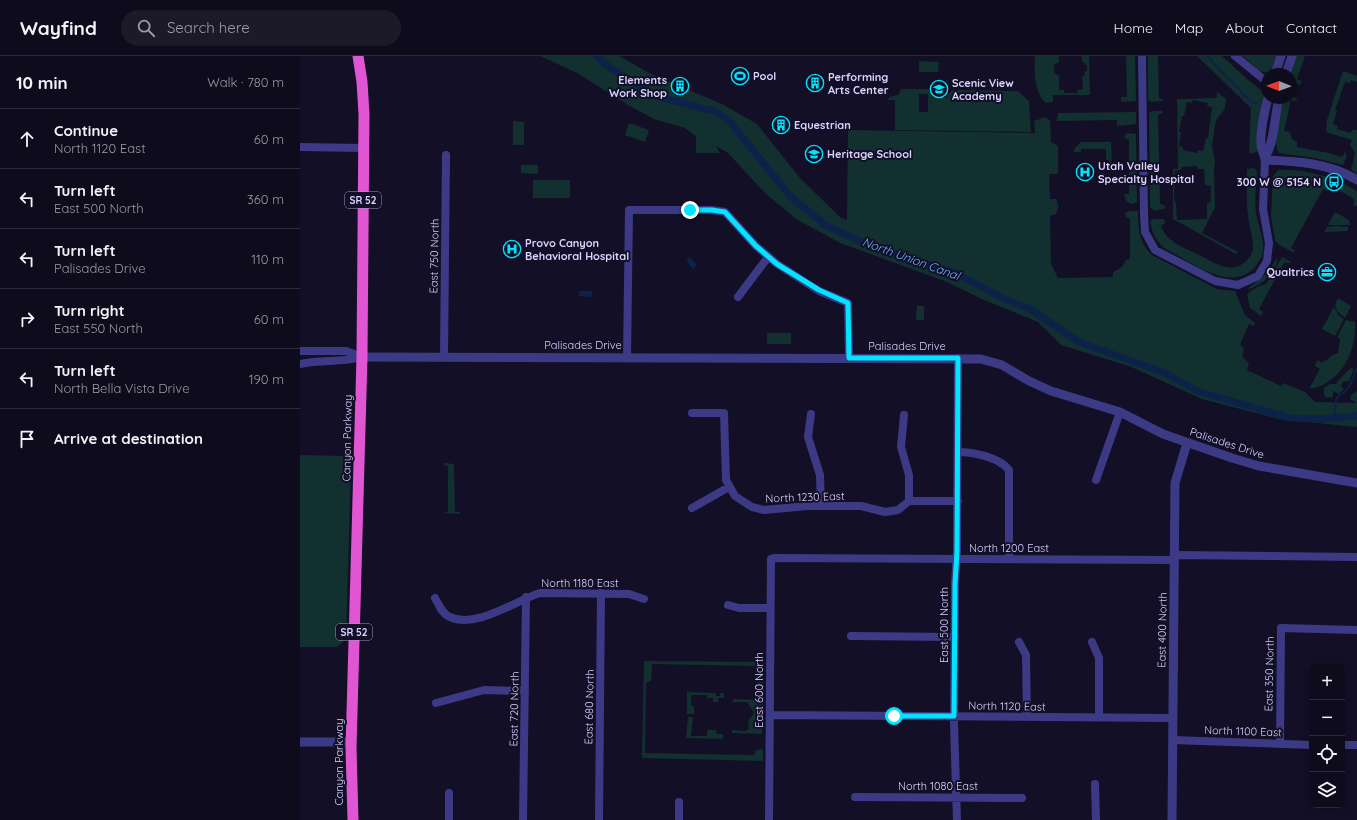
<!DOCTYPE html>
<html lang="en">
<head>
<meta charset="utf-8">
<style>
	body { margin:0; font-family:Quicksand,sans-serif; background:#1c1929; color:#f1f3f6 }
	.controls { position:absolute; right:12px; bottom:12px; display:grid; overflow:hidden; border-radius:8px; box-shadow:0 2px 10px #0003 }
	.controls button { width:36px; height:36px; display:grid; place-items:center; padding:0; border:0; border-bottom:1px solid #2e2b3b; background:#0e0b1c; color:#f1f3f6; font:20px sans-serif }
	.compass { position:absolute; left:961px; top:12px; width:36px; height:36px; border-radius:50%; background:#0e0b1c; box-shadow:0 2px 10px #0003; rotate:271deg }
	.stop { position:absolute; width:12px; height:12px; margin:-9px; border:3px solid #00e5ff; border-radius:50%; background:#fff }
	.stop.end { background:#00e5ff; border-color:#fff; box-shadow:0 1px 4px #0008 }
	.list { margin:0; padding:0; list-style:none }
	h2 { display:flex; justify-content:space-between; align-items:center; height:52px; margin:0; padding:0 16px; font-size:17px }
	h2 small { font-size:13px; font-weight:400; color:#9b9ba3 }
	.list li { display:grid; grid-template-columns:26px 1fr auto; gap:12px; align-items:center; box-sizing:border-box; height:60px; padding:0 16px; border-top:1px solid #2e2b3b }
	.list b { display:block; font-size:15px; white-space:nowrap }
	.list p { margin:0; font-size:13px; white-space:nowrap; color:#9b9ba3 }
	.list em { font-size:13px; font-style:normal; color:#9b9ba3 }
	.icon { flex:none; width:22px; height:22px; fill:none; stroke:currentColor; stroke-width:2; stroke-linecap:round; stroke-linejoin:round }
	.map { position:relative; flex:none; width:1057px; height:764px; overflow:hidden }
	header { display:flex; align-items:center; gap:24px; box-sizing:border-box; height:56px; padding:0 20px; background:#0e0b1c; border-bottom:1px solid #2e2b3b }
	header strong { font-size:19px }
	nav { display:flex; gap:22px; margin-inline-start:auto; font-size:14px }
	.search { width:280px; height:36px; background:#1c1929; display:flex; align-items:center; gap:10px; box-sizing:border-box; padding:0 14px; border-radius:22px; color:#9b9ba3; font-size:15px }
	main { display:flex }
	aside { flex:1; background:#0e0b1c }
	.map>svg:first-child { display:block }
	.green { fill:#12302f; fill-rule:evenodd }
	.water { fill:#0c2248 }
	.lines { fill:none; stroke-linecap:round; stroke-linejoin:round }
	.stream { stroke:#0c2248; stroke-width:2 }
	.canal { stroke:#0c2248; stroke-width:7 }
	.minor { stroke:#3d3a85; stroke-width:8 }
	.tertiary { stroke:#3d3a85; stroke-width:9 }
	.trunk { stroke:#e055d1; stroke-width:11 }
	.route { stroke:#00e5ff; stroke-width:5 }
	.labels { text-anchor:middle; stroke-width:4; stroke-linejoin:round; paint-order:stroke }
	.shield { fill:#130f26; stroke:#9e99be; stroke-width:1 }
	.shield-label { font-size:10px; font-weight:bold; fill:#d9d4ff }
	.poi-label { font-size:11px; font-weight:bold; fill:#d9d4ff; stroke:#130f26; text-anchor:start }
	.street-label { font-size:11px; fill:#d9d4ff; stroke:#130f26 }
	.water-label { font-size:12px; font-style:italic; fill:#62b6ff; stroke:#130f26 }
</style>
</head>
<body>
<header>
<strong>Wayfind</strong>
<div class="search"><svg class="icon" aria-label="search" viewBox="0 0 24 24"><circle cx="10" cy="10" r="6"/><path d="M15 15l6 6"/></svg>Search here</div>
<nav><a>Home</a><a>Map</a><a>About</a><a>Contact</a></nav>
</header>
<main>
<aside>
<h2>10 min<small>Walk · 780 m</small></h2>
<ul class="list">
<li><svg class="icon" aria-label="ahead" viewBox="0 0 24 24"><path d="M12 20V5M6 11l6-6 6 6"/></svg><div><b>Continue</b><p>North 1120 East</p></div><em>60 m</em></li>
<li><svg class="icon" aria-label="left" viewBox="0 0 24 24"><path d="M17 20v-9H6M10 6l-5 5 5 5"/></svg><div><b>Turn left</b><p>East 500 North</p></div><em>360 m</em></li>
<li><svg class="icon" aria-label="left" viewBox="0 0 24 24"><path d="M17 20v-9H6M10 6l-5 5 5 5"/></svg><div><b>Turn left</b><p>Palisades Drive</p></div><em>110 m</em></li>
<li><svg class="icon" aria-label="right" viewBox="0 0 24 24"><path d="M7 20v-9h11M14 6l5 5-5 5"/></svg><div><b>Turn right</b><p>East 550 North</p></div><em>60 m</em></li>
<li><svg class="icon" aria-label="left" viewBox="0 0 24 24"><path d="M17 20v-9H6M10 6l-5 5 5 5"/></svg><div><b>Turn left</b><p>North Bella Vista Drive</p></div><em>190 m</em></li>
<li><svg class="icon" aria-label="arrive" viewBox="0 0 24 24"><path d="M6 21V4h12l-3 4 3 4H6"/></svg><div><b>Arrive at destination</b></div></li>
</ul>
</aside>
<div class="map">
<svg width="1057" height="764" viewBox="0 0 1057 764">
	<rect width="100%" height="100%" fill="#130f26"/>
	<!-- green -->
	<path class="green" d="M240,0H319L351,18L422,48L457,68L500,122L541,162L547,164L548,74L735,77L734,65L745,61L750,65L751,86L758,90V118H749L750,143H757V149H759L756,158L750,160L751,208L758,222L813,221V216L822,211L826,204L830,203V163L826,161L825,157L828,155H838C838,173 839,186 852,199L917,233L935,235L945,259L955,267L954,270L949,268L940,289L944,292L942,300L949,308L947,314L981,330L983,327L1005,336L1015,346L1057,347L1050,343L1051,339L1057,335V371L979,363L902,343L829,310L761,289L738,266L684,244L647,226L540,187L496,163L465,137L428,97L416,90L420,97H396V80L385,72L354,63L328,49L277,17Z
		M735,0H759V6L754,9V17L759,20V34H764V37H777L778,34L783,33L782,20L785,19V16L787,15V9H785L784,6H782V0H789L790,39H753V46L746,47C734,38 734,14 735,0Z
		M826,0H835L836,45L821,46V41H827Z
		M848,0H858L859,42L863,43L862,45L851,46L848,44Z
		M897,0H922L947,23L961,34L964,39L957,96L949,98L951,52Z
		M943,0H977L973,12L967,17L960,15Z
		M996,0H1005L997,23L1002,25L1000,29L991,25L990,18Z
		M619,5L639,6L638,16H619Z
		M1043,15L1057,20V26L1051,24L1050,27L1045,26L1035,54L1037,55L1033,68L1038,70L1037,73L1051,77L1052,74H1057V118L1051,114L1055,97L1050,89L1052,84L1026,76L1027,64Z
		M601,33H634L640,41H647L652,34L718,35L729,45L731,76L595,74V44H587L590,41L598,39ZM619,38H628V56H619Z
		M917,36L926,43L925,53L916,64L912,90L915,105L914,114L915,151L902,177L938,196L936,198L873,163V113H878L877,43L917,42ZM893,44L908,47L907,50L912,51L908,82H906L903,95L898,94L897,97L883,94V91L879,90L881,76H879L882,60H884L887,46L892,47ZM897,110L898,113H904L905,129L911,130V146L907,147V163L877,164L876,148L874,143L875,115L881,114L882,111Z
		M991,40L998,43L995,45L991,44L984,75L990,76L992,83L997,86V91L1029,97L1042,101L1045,96L1047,100L1043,109L1015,102L979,97C971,86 980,55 983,42H991Z
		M852,55H862L863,57L858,59L860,148L864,149L865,151L864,153L854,155L850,151L849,57Z
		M836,56V68L817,70V64L757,65L758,57Z
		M213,65L224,66V89H213Z
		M329,67L349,74L345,86L325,79Z
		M826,77L836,78L837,146L831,148L826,145L824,138H829V83L824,82Z
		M781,86H811L812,109H809V104H806V93H781V96H774V93Z
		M221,109H238V118L221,117Z
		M954,112L957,115C957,128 954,144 956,157C958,170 965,183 963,196C962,202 958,207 954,212C930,238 888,204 864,192C855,184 852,176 850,165L853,163H864L865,167L861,170C867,187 886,192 901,200C915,207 932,219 946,205C950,202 952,197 953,192C953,181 949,169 948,159C946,143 947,128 947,113Z
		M978,114C1005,112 1034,121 1057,135V150H1054V143L1031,130L1028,135L1023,133L991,192L995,194L994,197L978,188L975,184L971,161L973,120Z
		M233,124H270V142H233Z
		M1035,156L1049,164L1050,169H1028Z
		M1036,170L1048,171V175L1024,176L1027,171Z
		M982,201L990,205V207H984L959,253L963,256L961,260L950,252L947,238L957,231L966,228Z
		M977,202C978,214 959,233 947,233L967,217Z
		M1038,242L1051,250L1045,262L1037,255L1035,248Z
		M617,250H624V264H616Z
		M1034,251L1038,259L1044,263L1035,280L1022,273Z
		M1046,264L1055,266C1057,297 1039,329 1009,333L1020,313L1015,310L1017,304L1022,307L1024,304L1026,305L1032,299L1038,297L1040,283L1037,281Z
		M467,277H491V288H467Z
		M1051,312L1054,313L1049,325H1045L1042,327L1041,330L1044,333L1039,338L1033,335V341L1027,342L1024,339V332L1030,328H1036C1041,321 1045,317 1051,312Z
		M0,399L48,400L51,412L46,583L37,591H0Z
		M144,407L154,408L155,456H160V458L142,457L148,456V410L144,409Z
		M344,605L463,606V628H458L456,626L455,610L352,608L351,625L346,627L345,697L454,699L456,694L463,693V705L342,702Z
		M387,636L416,637V640H420V637H424V642H418V646H413V642H407V639H391V650H394V658H387Z
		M433,643L463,644L462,678L432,677V674L445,675L449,673L448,665L454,657L447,646H433Z
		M388,661H393L391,680H407V674H416L417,678H423V683L386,682Z"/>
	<!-- water -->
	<path class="water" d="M390,201L397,209L393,213L386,205Z
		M279,235H292V241L279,240Z"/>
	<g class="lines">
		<!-- stream -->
		<path class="stream" d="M907,0L950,45L958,48
			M1034,362L1036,344L1039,339C1050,335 1052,323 1057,313"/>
		<!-- canal -->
		<path class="canal" d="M296,0L309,11L356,40L417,56L430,66L491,141L525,169L575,192L656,217L702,242L730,253L779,286L865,317L897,335L990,362L1021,363L1057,360"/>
		<!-- minor -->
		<path class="minor" d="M842,0L844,158L845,176L855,194L915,225L938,229L958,220L967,205L969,187L963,153L965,104
			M935,0L967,26
			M0,91L64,92
			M438,241L468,201
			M0,295H46L62,301
			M144,300L146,99
			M327,301L329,154H412L425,156L456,190L477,208L519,235L548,247L549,302
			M0,308C22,303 40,307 62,301
			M392,357H424L426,424L435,440L452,451L464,454L507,450H561L585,456L598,454L609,445H658
			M511,358L508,381L520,419L521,450
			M604,359L601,391L609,419V445
			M658,396C673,396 699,401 709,414V503
			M796,424L820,356
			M392,452L429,431
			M875,499L1057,501
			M135,542C139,549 142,558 150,561C177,573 214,545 240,537L329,538L344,543
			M428,549L439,552H470
			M551,580L655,581
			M719,586L726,599L727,661
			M792,586L799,602V662
			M136,647L184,634L225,635
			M470,659L872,662
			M873,684L1012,689
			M980,688L981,572L1057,574
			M1042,689H1057
			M795,728L796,764
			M555,741L722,742
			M149,764V737
			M223,764L226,541
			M299,764L301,537
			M379,764V746
			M469,764L471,503L475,502L875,504
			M657,764L654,668L655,528L657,495L658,302"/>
		<!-- tertiary -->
		<path class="tertiary" d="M975,18L981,0
			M986,18L992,0
			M968,42C964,57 960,74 961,89C961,95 965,98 965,104C997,105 1029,107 1057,124
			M965,100C974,91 975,56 979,42
			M62,301L681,303L702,309L729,325L751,335L820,356L863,378L932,402L959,410L1057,427
			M0,686H51
			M872,764L875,427L887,387"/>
		<!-- trunk -->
		<path class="trunk" d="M53,764L51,692L62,301L64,58L62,26L58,0"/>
	</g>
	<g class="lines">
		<!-- route -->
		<path class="route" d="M390,154H412L425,156L456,190L477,208L519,234L548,247L549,302H658L657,495L655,528L654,660H594"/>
	</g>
	<!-- icons -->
	<defs>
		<symbol id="stadium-ring" viewBox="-11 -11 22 22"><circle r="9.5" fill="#130f26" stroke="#00e5ff" stroke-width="1.5"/><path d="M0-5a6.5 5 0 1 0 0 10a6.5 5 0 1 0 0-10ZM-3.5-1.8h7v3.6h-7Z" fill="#00e5ff"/></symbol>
		<symbol id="building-ring" viewBox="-11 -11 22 22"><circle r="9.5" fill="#130f26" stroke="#00e5ff" stroke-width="1.5"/><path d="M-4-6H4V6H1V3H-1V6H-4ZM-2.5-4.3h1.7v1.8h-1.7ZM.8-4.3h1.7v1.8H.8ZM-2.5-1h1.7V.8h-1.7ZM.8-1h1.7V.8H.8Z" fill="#00e5ff"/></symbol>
		<symbol id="school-ring" viewBox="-11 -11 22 22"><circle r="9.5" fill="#130f26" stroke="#00e5ff" stroke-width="1.5"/><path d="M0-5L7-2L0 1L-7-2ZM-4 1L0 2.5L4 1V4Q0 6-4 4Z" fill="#00e5ff"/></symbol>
		<symbol id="hospital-ring" viewBox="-11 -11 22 22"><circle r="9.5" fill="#130f26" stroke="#00e5ff" stroke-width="1.5"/><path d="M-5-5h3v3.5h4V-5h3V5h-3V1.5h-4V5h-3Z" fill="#00e5ff"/></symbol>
		<symbol id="bus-ring" viewBox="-11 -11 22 22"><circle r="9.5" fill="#130f26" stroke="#00e5ff" stroke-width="1.5"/><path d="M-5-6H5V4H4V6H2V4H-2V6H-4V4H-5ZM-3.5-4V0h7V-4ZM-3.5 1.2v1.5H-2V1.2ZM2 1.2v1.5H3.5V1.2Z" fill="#00e5ff"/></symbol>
		<symbol id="office-ring" viewBox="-11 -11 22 22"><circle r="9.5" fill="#130f26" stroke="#00e5ff" stroke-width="1.5"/><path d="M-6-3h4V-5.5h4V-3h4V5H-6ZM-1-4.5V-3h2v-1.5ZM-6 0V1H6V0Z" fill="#00e5ff"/></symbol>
	</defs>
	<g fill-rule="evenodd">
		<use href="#stadium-ring" x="430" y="10" width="20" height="20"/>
		<use href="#building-ring" x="505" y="17" width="20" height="20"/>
		<use href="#building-ring" x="370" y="20" width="20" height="20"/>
		<use href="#school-ring" x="629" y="23" width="20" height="20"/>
		<use href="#building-ring" x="471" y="59" width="20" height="20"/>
		<use href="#school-ring" x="504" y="88" width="20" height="20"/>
		<use href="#hospital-ring" x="775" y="106" width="20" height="20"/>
		<use href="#bus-ring" x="1024" y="116" width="20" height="20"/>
		<use href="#hospital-ring" x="202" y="183" width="20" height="20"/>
		<use href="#office-ring" x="1017" y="206" width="20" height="20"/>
	</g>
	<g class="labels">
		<!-- shield labels -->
		<g class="shield">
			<rect x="45" y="136" width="36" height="16" rx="3"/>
			<rect x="36" y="568" width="36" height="16" rx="3"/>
		</g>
		<g class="shield-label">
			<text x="63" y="148">SR 52</text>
			<text x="54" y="580">SR 52</text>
		</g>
		<!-- poi labels -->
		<g class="poi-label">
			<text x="453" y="24">Pool</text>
			<text x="528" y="25">Performing<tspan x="528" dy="13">Arts Center</tspan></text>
			<text x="367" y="28" text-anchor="end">Elements<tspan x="367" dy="13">Work Shop</tspan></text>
			<text x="652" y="31">Scenic View<tspan x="652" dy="13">Academy</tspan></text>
			<text x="494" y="73">Equestrian</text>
			<text x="527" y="102">Heritage School</text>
			<text x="798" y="114">Utah Valley<tspan x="798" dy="13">Specialty Hospital</tspan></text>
			<text x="1021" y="130" text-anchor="end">300 W @ 5154 N</text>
			<text x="225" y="191">Provo Canyon<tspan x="225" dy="13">Behavioral Hospital</tspan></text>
			<text x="1014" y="220" text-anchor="end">Qualtrics</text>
		</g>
		<!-- street labels -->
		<g class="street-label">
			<text transform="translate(134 200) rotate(-89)" y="4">East 750 North</text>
			<text x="283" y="293">Palisades Drive</text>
			<text x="607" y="294">Palisades Drive</text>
			<text transform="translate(47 382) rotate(-89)" y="4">Canyon Parkway</text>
			<text transform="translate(927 387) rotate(18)" y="4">Palisades Drive</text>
			<text transform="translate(505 441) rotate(-2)" y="4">North 1230 East</text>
			<text x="709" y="496">North 1200 East</text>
			<text x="280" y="531">North 1180 East</text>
			<text transform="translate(644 569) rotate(-90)" y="4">East 500 North</text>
			<text transform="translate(862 574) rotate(-89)" y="4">East 400 North</text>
			<text transform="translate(969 618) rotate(-89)" y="4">East 350 North</text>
			<text transform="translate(459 634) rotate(-90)" y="4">East 600 North</text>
			<text transform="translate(707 650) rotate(1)" y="4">North 1120 East</text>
			<text transform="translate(289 651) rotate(-89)" y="4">East 680 North</text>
			<text transform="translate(214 653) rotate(-89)" y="4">East 720 North</text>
			<text transform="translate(943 675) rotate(2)" y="4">North 1100 East</text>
			<text transform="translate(39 706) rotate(-90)" y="4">Canyon Parkway</text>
			<text x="638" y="734">North 1080 East</text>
		</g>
		<!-- water labels -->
		<g class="water-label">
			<text transform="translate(611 203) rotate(20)" y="4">North Union Canal</text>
		</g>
	</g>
</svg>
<div class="controls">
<button>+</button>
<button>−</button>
<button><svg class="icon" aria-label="locate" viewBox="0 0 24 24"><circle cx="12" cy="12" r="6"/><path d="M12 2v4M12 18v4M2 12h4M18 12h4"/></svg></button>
<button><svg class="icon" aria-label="layers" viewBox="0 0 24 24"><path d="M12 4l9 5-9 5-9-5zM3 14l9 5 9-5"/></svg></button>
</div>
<svg class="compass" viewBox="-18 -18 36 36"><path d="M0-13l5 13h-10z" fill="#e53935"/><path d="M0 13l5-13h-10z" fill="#9b9ba3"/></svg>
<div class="stop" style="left:594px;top:660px"></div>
<div class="stop end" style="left:390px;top:154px"></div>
</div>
</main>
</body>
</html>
